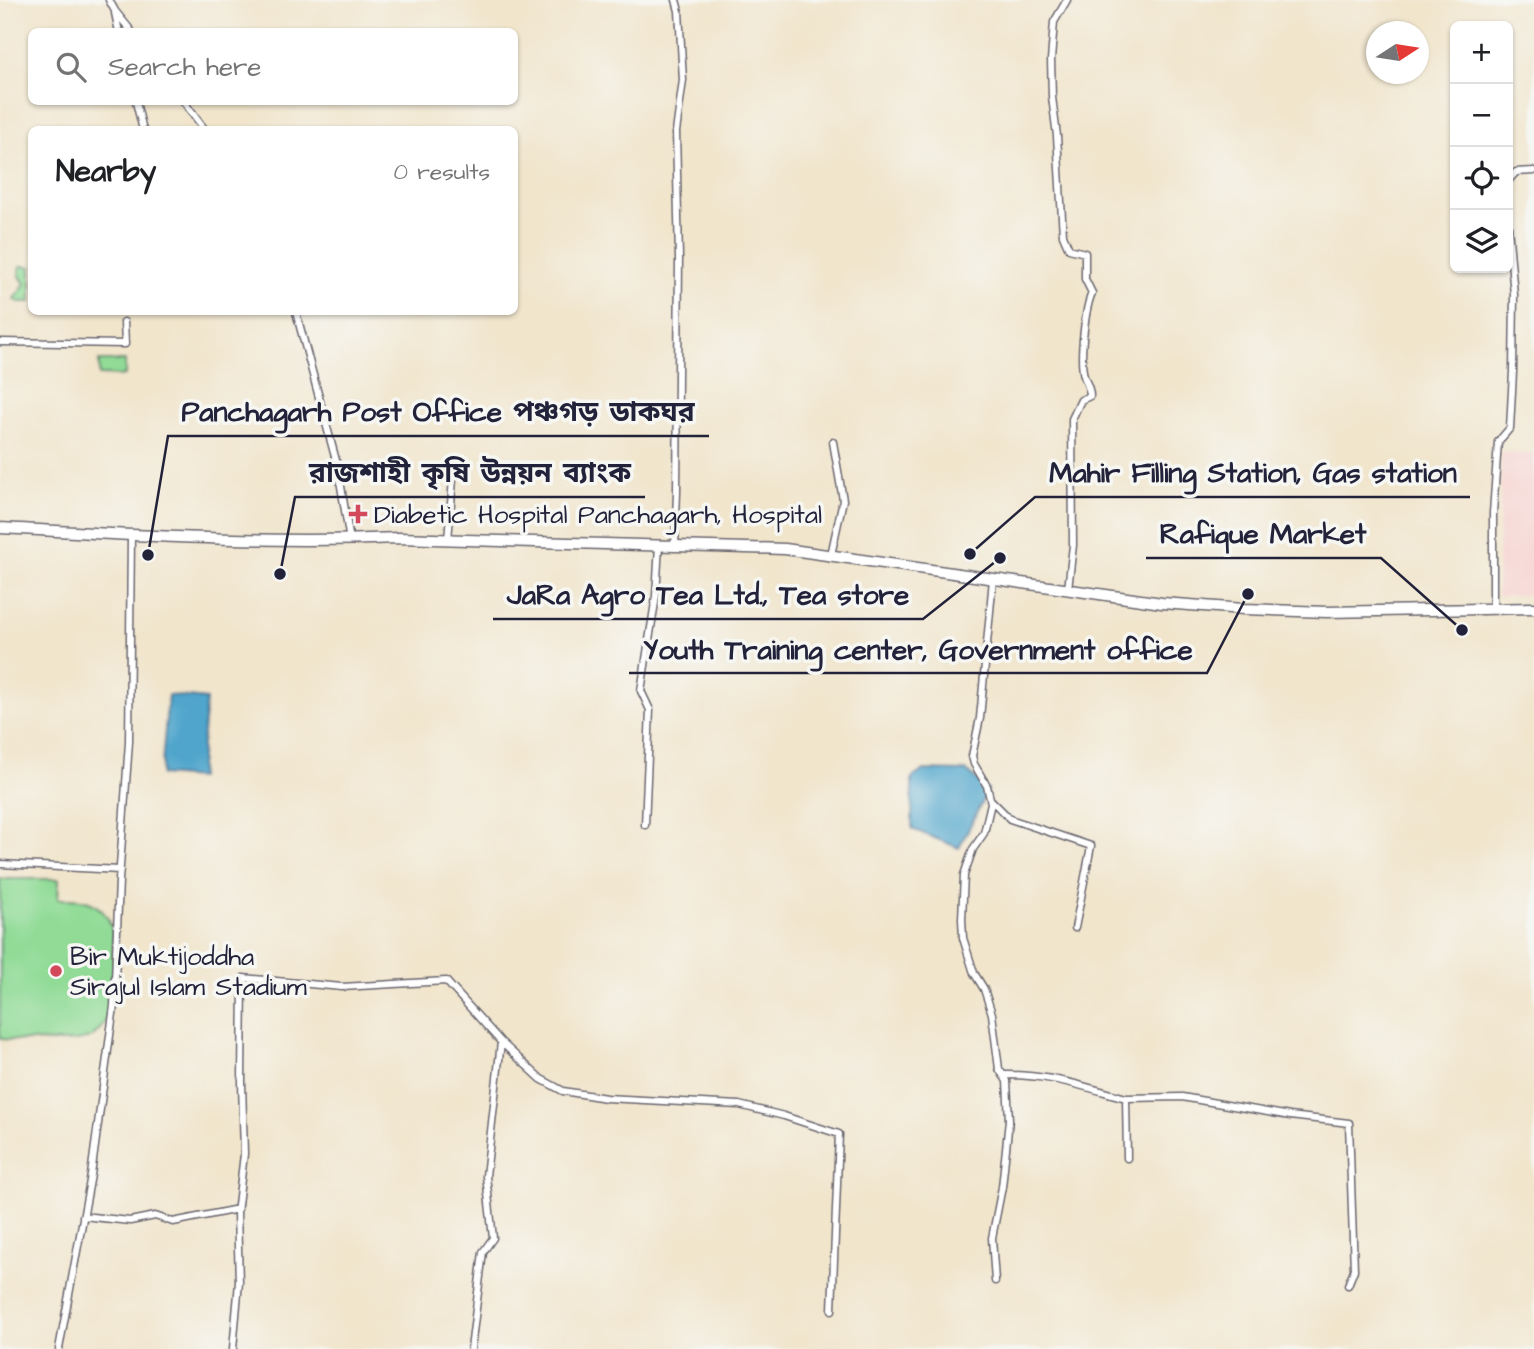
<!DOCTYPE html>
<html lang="en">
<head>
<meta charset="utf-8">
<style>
	body { margin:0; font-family:"Architects Daughter","Noto Sans Bengali",sans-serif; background:#f6f6f6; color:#202124 }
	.controls { position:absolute; right:21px; top:21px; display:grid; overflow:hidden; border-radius:10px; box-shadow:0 2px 5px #0004 }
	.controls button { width:63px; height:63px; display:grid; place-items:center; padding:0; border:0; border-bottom:2px solid #e0e0e0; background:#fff; color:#202124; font:35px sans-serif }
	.compass { position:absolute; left:1366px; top:21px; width:63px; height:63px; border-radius:50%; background:#fff; box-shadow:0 2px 5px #0004; rotate:78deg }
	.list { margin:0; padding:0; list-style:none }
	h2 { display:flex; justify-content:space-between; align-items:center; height:91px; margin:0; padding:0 28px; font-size:30px }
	h2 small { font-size:23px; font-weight:400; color:#757577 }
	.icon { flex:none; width:38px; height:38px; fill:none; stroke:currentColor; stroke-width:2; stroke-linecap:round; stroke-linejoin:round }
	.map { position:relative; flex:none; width:1534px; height:1349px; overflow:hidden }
	.search { position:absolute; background:#fff; box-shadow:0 2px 5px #0004; left:28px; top:28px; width:490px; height:77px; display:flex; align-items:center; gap:18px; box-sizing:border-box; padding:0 24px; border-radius:10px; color:#757577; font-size:26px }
	.panel { position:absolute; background:#fff; box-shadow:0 2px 5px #0004; left:28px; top:126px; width:490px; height:189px; border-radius:10px }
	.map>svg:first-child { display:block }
	.built { fill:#f7d0ce }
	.green { fill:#91db97; stroke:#5a7e69; stroke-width:2 }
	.water { fill:#50a5cc; stroke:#396484; stroke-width:2 }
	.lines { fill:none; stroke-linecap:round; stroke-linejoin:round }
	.street-casing { stroke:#6a666e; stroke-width:9 }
	.highway-casing { stroke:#6a666e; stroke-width:13 }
	.street { stroke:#fff; stroke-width:6 }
	.highway { stroke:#fff; stroke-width:10 }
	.poi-dot { fill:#d1495b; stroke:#f6f6f2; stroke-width:2.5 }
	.labels { text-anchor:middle; stroke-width:7; stroke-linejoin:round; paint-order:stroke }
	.poi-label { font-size:26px; fill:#22223b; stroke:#f6f6f2; text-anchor:start }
	.leader { fill:none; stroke:#22223b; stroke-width:2.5 }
	.callout-dot { fill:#22223b; stroke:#f6f6f2; stroke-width:2.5 }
	.callout-label { font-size:28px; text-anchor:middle; font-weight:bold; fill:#22223b; stroke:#f6f6f2; stroke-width:7; stroke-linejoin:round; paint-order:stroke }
</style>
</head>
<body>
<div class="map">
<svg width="1534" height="1349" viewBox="0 0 1534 1349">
	<rect width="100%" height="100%" fill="#f6f6f2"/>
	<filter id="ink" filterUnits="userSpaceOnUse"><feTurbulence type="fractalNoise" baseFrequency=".0143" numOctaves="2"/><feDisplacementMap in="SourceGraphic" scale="14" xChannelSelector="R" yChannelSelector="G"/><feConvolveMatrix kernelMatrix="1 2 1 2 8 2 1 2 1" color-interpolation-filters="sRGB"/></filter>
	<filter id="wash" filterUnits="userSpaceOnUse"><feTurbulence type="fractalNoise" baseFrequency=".00686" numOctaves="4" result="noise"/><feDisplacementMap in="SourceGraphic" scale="28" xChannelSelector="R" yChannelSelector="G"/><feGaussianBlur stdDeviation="1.57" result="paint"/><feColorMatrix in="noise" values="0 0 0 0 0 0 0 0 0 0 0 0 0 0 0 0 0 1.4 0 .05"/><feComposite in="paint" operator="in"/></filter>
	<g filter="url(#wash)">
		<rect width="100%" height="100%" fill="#f1e5cc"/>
		<!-- built -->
		<path class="built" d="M1502,452L1534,455V595L1497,596Z"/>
		<!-- green -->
		<path class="green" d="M20,266L31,267V302H18L14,299L25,284L19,274Z
			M99,361H125V376L99,375Z
			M0,879H59L58,899C72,899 88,898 99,908C105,913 109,919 111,926C115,939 113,991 111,1006C109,1017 101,1031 91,1037C76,1046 20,1040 0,1039Z"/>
		<!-- water -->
		<path class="water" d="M168,695L206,699L199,778L161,775Z
			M924,770L967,771L988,790L959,848L912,829V778Z"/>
	</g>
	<g filter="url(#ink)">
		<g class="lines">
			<defs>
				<path id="street" d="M109,0L115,11L132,32
					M1067,0L1054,22L1051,60L1052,97L1057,136L1063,235L1069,249L1085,253V279L1092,293C1085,308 1079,359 1084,376C1086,384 1090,387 1090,396L1081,400L1072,419L1073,545L1068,589
					M115,13L119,32
					M136,102L143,130
					M184,102L205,130
					M1508,181L1516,172L1534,171
					M296,312L338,468L350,541
					M0,342L125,344L124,322
					M448,540L454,467
					M675,545L677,492L679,258L676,132L683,80L679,11L676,0
					M831,555L843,500L833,442
					M993,579L980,718L972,756L974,764L987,786L991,803L984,833L973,849L964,875L962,919L963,938L974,973L984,989L992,1014L999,1069L1007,1081L1009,1120L1002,1187L992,1238L995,1281
					M1493,609V513L1498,442L1510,428L1513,372L1514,295L1508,227
					M991,800L1010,819L1091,846L1075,928
					M645,825L650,710L641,691L656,596L659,545
					M0,864L120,870
					M1003,1075C1049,1074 1082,1086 1126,1098L1127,1158
					M1126,1098L1182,1097L1290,1116L1349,1123L1354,1270L1348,1285
					M83,1216L130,1221L155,1216L173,1222L238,1209
					M59,1349L91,1175L114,1006L119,880L129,742L131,535
					M233,1349L239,1282L237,1213L244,1154L242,1082L243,978L342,987L446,981L501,1042L541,1079L563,1091L606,1098L739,1105L784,1116L839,1134L832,1310
					M471,1349L483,1252L493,1238L486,1176L501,1042"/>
				<path id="highway" d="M0,528C133,535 266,544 399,538L785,549L1162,603L1244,609L1327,612L1534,608"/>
			</defs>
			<!-- street casing -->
			<use href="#street" class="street-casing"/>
			<!-- highway casing -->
			<use href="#highway" class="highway-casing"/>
			<!-- street -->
			<use href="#street" class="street"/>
			<!-- highway -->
			<use href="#highway" class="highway"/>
		</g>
	</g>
	<!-- markers -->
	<g class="poi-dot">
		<path d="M354.5 503.5h7v7h7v7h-7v7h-7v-7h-7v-7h7z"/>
		<circle cx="56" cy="971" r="7"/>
	</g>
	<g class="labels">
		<!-- poi labels -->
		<g class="poi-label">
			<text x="374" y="523">Diabetic Hospital Panchagarh, Hospital</text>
			<text x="70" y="965">Bir Muktijoddha<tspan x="70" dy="30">Sirajul Islam Stadium</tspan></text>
		</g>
	</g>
	<!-- callouts -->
	<path class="leader" d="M148 555L168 436H709M280 574L295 497H645M970 554L1035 497H1470M1462 630L1381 558H1146M1000 558L923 619H493M1248 594L1207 673H629"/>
	<g class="callout-dot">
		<circle cx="148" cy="555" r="7"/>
		<circle cx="280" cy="574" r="7"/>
		<circle cx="970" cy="554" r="7"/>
		<circle cx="1462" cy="630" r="7"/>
		<circle cx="1000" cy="558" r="7"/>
		<circle cx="1248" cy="594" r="7"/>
	</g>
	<g class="callout-label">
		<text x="438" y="421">Panchagarh Post Office পঞ্চগড় ডাকঘর</text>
		<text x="470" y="482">রাজশাহী কৃষি উন্নয়ন ব্যাংক</text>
		<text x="1253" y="482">Mahir Filling Station, Gas station</text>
		<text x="1263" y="543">Rafique Market</text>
		<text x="708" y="604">JaRa Agro Tea Ltd., Tea store</text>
		<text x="918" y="659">Youth Training center, Government office</text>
	</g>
</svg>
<div class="controls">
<button>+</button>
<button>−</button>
<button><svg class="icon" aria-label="locate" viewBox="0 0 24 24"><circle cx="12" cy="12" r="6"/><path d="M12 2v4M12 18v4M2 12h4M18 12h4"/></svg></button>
<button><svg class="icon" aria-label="layers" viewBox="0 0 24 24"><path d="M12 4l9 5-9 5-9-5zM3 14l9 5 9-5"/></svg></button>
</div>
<svg class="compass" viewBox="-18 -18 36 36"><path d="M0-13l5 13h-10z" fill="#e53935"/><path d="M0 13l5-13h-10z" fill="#757577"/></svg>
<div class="search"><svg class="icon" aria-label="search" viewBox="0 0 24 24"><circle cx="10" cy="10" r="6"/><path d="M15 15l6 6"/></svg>Search here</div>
<section class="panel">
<h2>Nearby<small>0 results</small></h2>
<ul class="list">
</ul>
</section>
</div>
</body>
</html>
